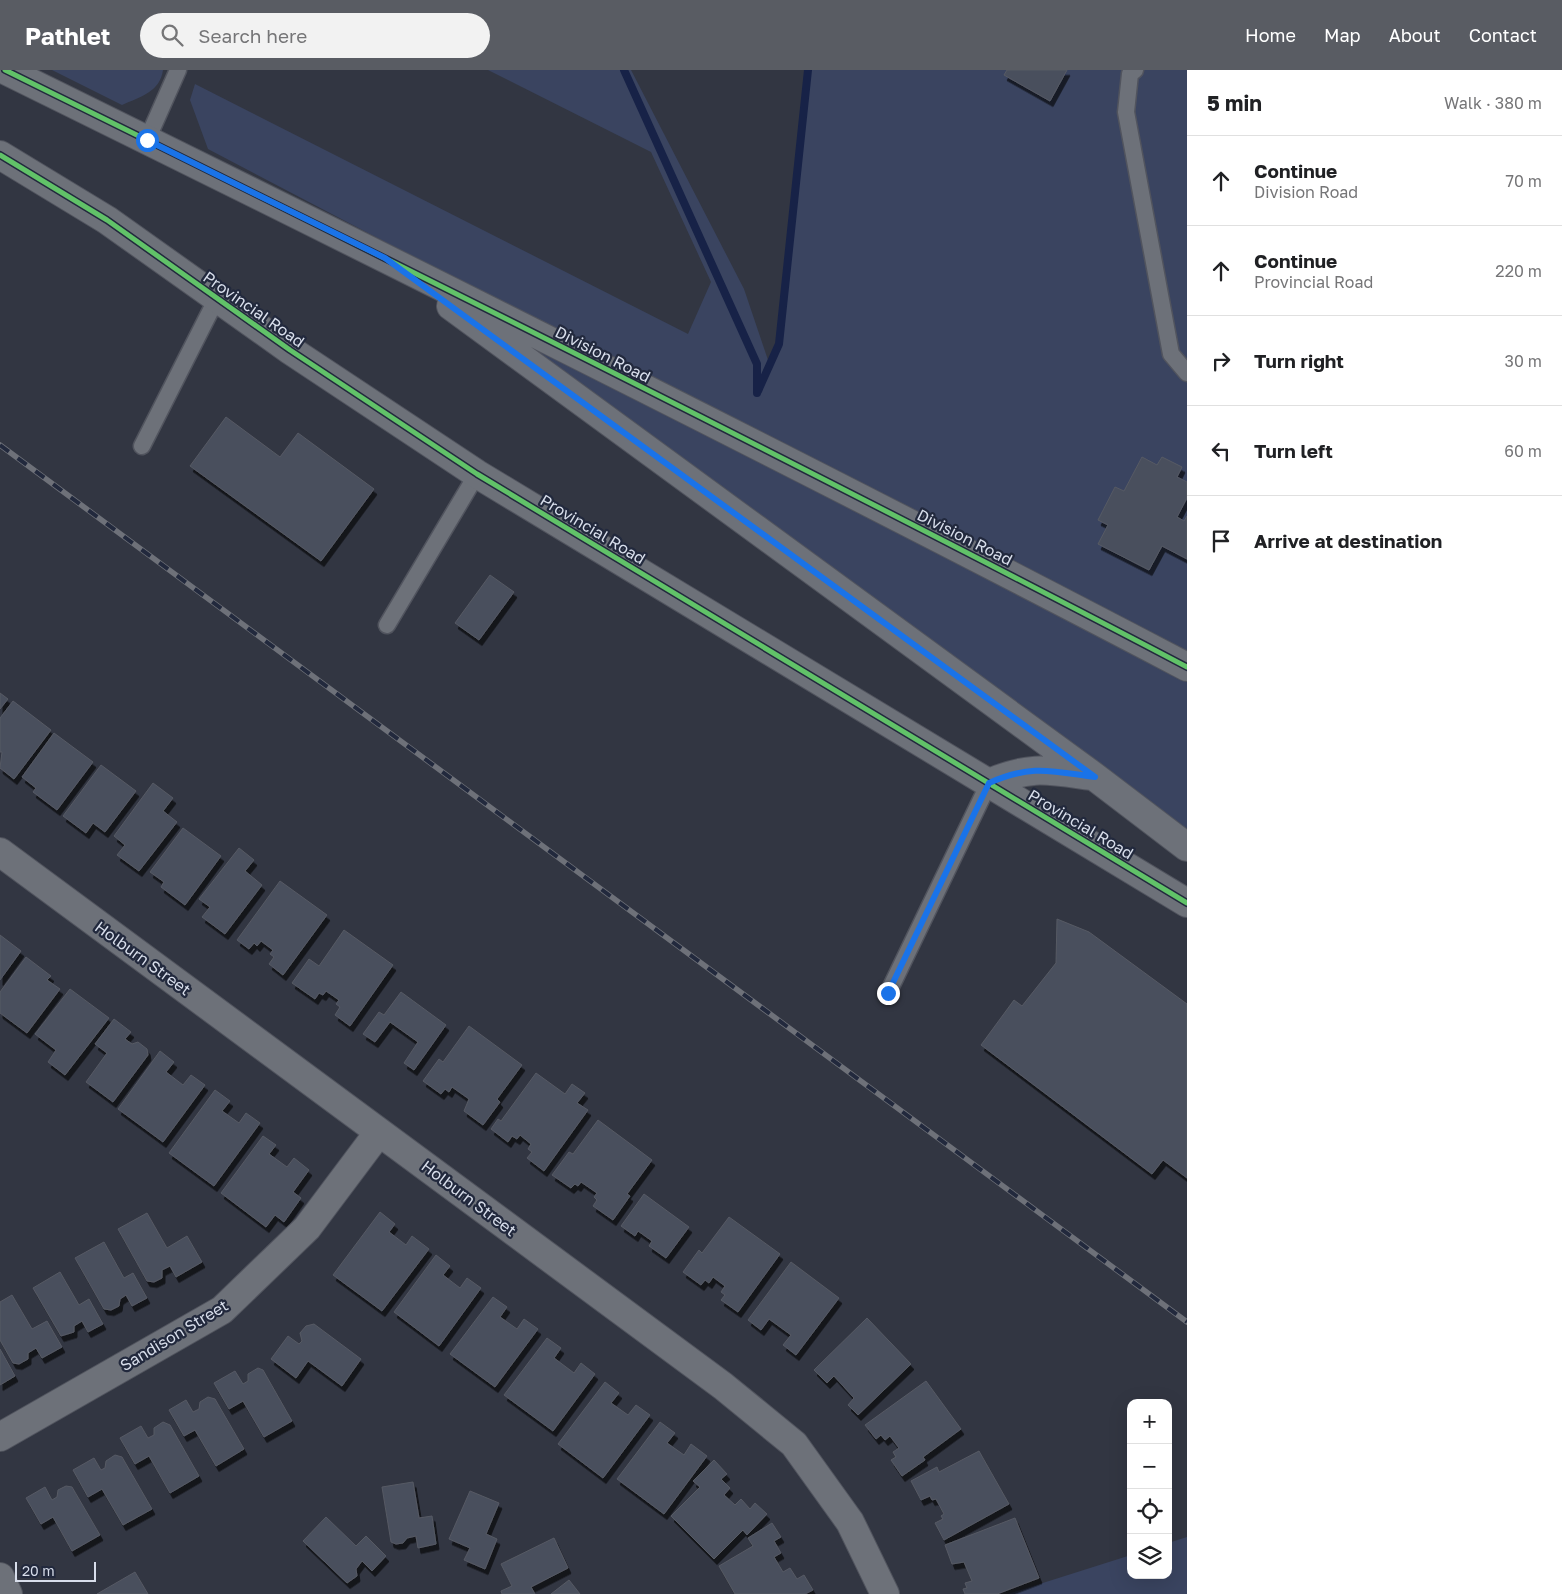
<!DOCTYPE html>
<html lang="en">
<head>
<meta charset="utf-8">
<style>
	body { margin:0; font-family:"Golos Text",sans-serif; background:#f2f2f2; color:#202124 }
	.controls { position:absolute; right:15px; bottom:15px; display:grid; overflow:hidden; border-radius:10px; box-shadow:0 5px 20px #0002 }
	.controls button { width:45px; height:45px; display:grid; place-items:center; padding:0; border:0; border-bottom:1px solid #e0e0e0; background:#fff; color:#202124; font:25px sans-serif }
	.scale { position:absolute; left:15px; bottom:12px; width:81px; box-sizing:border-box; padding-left:5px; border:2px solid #d8deeb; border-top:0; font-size:14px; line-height:18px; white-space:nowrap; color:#d8deeb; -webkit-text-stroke:4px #22293d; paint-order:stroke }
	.stop { position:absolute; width:15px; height:15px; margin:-11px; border:4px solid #1a73e8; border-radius:50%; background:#fff }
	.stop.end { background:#1a73e8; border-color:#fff; box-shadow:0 1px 5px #0008 }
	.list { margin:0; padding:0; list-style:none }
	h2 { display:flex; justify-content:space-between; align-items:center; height:65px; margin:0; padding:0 20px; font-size:21px }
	h2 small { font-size:16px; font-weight:400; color:#757577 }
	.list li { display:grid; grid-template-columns:32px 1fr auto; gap:15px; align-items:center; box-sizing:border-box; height:90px; padding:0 20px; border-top:1px solid #e0e0e0 }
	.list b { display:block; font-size:19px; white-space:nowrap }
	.list p { margin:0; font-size:16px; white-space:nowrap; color:#757577 }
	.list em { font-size:16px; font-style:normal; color:#757577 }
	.icon { flex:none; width:28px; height:28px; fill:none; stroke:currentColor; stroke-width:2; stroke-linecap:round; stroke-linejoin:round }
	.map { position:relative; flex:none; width:1187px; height:1524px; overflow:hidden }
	header { display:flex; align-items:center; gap:30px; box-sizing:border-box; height:70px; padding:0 25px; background:#595c63; color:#fff }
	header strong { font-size:24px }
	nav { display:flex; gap:28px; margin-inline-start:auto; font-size:18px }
	.search { width:350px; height:45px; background:#f2f2f2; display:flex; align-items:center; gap:12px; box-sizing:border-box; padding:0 18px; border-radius:28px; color:#757577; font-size:19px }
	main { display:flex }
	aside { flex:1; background:#fff }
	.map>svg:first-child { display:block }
	.green { fill:#3a4460 }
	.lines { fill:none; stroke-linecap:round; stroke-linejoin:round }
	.stream { stroke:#172247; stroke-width:8 }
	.building { fill:#4a4f5d; stroke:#565a64; filter:url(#shadow) }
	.service-casing { stroke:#51545e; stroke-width:19 }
	.minor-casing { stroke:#51545e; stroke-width:30 }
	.secondary-casing { stroke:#51545e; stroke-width:30 }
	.service { stroke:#6d7179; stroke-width:16 }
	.minor { stroke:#6d7179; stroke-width:28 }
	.secondary { stroke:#6d7179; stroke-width:28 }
	.rail-casing { stroke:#6e7179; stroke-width:5.5 }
	.rail { stroke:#22293d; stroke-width:4; stroke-dasharray:11; stroke-linecap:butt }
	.cycleway-casing { stroke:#22293d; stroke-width:8 }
	.cycleway { stroke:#61c268; stroke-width:5 }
	.route { stroke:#1a73e8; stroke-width:6 }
	.labels { text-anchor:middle; stroke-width:4.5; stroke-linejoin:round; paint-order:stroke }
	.street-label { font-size:16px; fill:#d8deeb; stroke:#22293d }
</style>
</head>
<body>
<header>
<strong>Pathlet</strong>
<div class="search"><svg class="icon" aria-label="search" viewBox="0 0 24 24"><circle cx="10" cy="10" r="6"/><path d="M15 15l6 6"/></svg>Search here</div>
<nav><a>Home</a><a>Map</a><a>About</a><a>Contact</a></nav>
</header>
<main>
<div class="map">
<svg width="1187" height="1524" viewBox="0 0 1187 1524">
	<defs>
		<filter id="shadow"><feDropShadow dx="3" dy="5.5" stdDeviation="0" flood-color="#0009"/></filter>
	</defs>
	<rect width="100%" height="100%" fill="#323642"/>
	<!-- green -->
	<path class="green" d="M52,0H163C160,22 140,27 122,35Z
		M488,0H631L744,219L770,296L779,273L807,0H1187V583L738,357L208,79L190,30L195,14L688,264L711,212L651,82Z
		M451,227L1187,610V760Z
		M1187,1467V1524H1008L1131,1485V1505H1168V1473Z"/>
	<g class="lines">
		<!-- stream -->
		<path class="stream" d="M624,0L757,294V323
			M758,321L779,274L808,0"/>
	</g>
	<!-- building -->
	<path class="building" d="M1007,0H1067L1050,31L1004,5Z
		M226,347L280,387L298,363L374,419L321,491L190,396Z
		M1142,387L1157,395L1162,387L1182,397L1177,407L1187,412V428L1177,447L1184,451L1187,446V489L1162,476L1149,500L1098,474L1108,455L1098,450L1115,417L1124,421Z
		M490,505L514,522L479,570L455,553Z
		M0,623L8,629L0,639Z
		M13,631L51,660L14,709L0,698L2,682H0V648Z
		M54,663L93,692L57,740L33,722L36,718L22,707Z
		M101,695L136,721L105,762L93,753L86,763L63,746Z
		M153,713L173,728L163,741L177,752L139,801L117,785L125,775L114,766Z
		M183,758L221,786L185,835L161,817L164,812L150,802Z
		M239,778L254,790L245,801L262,815L225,864L202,847L210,837L199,829Z
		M280,811L327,845L283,905L269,894L274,887L270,884L273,880L261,871L257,876L254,873L249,879L237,870Z
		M1057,849L1089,862L1187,934V1108L1163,1090L1152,1104L981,975L1014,930L1022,936L1056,893Z
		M344,860L393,895L350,956L335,945L340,937L336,934L339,930L326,921L323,925L319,923L315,929L292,913L309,889L319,896Z
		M0,865L21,881L0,910Z
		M26,887L51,906L47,910L60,919L27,963L0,943V922Z
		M70,919L109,948L65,1005L48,992L56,980L35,964Z
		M401,922L446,955L414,1000L404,993L418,972L390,952L375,972L363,964L379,942L384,945Z
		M114,949L131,962L125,969L132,974L138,972L147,979L148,985L113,1032L86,1012L107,983L95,974Z
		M469,956L522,995L497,1029L500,1032L483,1055L464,1041L469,1029L452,1017L449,1022L445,1019L441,1024L423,1011L439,989L443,992Z
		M160,981L174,992L166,1002L183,1015L191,1005L205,1015L163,1072L118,1039Z
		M536,1003L565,1024L572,1014L585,1023L577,1033L588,1040L544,1101L527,1088L532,1082L528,1079L531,1074L520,1065L517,1069L512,1066L508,1072L491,1059L498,1049L501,1051Z
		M215,1020L230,1031L222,1041L239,1053L246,1043L260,1053L214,1116L169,1083Z
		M598,1050L652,1090L627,1124L630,1126L613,1150L593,1136L597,1130L594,1127L597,1123L581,1112L578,1116L575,1114L571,1118L552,1105L569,1082L573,1084Z
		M263,1066L276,1075L269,1084L287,1097L294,1088L309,1100L293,1122L301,1128L284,1152L275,1145L266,1157L221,1123Z
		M644,1124L689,1157L666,1188L649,1176L652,1171L638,1161L635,1166L621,1156Z
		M380,1142L395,1154L389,1162L406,1175L412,1166L429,1179L382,1241L333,1205Z
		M147,1143L167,1178L187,1166L202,1192L176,1207L170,1196L162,1200V1208L154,1212L147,1211L118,1159Z
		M729,1147L780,1184L738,1242L721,1230L725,1225L721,1222L725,1216L713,1207L709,1213L705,1210L701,1215L683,1202L699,1180L702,1183Z
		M104,1172L124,1208L133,1203L147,1228L132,1236L126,1225L120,1229L119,1236L111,1240L104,1239L75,1188Z
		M436,1185L450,1196L443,1205L460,1218L467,1208L481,1218L439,1276L394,1242Z
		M791,1192L839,1228L796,1285L783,1275L791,1265L769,1249L761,1260L748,1250Z
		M60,1202L79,1235L89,1229L103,1254L88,1262L82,1251L74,1256V1262L61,1266L33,1218Z
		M12,1225L32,1259L47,1251L62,1277L42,1288L36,1278L28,1283V1289L19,1294L13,1293L0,1270V1232Z
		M493,1227L507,1237L500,1247L517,1259L524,1249L538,1259L495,1317L450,1284Z
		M867,1248L911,1294L858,1345L848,1335L854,1328L834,1306L827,1313L814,1300Z
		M314,1254L361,1289L342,1316L308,1291L296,1308L271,1289L288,1266L299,1274L302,1271L300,1263L306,1256Z
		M547,1268L561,1278L554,1288L574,1303L581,1293L595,1304L553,1361L504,1325Z
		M0,1279L15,1306L0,1315Z
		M258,1298L263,1300L292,1351L264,1367L243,1331L229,1339L214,1313L235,1301L243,1314L248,1311V1304Z
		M926,1311L961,1359L923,1387L925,1390L902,1406L891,1390L896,1387L893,1382L899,1378L890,1366L885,1370L881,1365L876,1369L865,1355Z
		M605,1312L619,1323L611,1333L628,1345L636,1335L650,1345L603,1408L558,1374Z
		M208,1327L215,1329L244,1379L216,1396L195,1360L184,1366L169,1340L186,1330L193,1342L199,1339L200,1332Z
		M163,1352L170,1355L199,1406L170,1423L149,1386L135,1394L120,1368L141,1356L148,1368L154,1365V1358Z
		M660,1352L675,1363L667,1373L684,1385L691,1374L707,1386L664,1444L617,1409Z
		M979,1381L1009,1434L944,1470L935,1453L943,1449L941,1446L944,1444L936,1429L932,1430L930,1426L921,1430L911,1411L937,1397L939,1402Z
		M115,1385L122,1387L152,1439L123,1455L102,1419L88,1427L73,1400L94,1388L101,1400L105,1398L106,1391Z
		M714,1390L727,1404L721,1409L730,1418L724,1425L735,1435L741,1429L750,1439L755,1433L767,1444L747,1465L743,1460L714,1489L671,1446L700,1417L693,1411Z
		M413,1412L419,1448L432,1446L436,1474L418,1478L416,1466L407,1468L403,1473L396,1474L391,1472L382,1417Z
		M66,1416L72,1417L100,1465L72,1481L53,1447L41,1454L26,1428L45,1417L52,1430L57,1427L58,1420Z
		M470,1421L499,1433L486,1464L497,1469L485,1499L464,1490L470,1478L449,1469Z
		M326,1447L356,1476L366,1466L386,1486L372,1501L362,1491L356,1499L357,1506L347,1513L303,1471Z
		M1015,1448L1039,1508L997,1524H965L963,1519L967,1518L965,1513L972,1511L964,1492L952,1494L945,1475Z
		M772,1453L781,1467L774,1471L781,1483L774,1487L783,1502L790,1498L797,1509L804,1505L813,1520L805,1524H735L719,1496L753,1476L748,1468Z
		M554,1468L568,1498L531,1517L535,1524H502L501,1521L512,1516L501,1494Z
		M135,1502L148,1524H97Z
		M569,1510L580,1524H551Z"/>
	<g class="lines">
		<defs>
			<path id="service" d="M1135,0L1130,4L1126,42L1171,284L1187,303
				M147,70L178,0
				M142,376L217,228
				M387,555L477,404
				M888,923L989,713"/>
			<path id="minor" d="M0,782L723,1316L794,1374L850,1452L885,1524
				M0,1367L222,1240L307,1158L379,1062
				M0,1507L8,1524"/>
			<path id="secondary" d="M5,0C401,195 796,392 1187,597
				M0,85L107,150L290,280L477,404L1187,833
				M451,236L1095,707L1187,777
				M989,713C1031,695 1048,700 1091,706"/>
		</defs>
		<!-- service casing -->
		<use href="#service" class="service-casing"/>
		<!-- minor casing -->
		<use href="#minor" class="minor-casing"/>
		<!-- secondary casing -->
		<use href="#secondary" class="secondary-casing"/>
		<!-- service -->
		<use href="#service" class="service"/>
		<!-- minor -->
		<use href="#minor" class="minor"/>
		<!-- secondary -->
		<use href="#secondary" class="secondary"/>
		<defs>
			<path id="rail" d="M0,375L1187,1252"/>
		</defs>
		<!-- rail casing -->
		<use href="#rail" class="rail-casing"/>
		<!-- rail -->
		<use href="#rail" class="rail"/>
		<defs>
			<path id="cycleway" d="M5,0C401,195 796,392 1187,597
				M0,85L107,150L290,280L477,404L1187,833"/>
		</defs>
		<!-- cycleway casing -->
		<use href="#cycleway" class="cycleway-casing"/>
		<!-- cycleway -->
		<use href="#cycleway" class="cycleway"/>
	</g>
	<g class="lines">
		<!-- route -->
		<path class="route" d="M147,70L385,188L1095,707C1051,701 1032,694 989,713L888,923"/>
	</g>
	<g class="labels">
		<!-- street labels -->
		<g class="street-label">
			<text transform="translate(254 239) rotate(35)" y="6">Provincial Road</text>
			<text transform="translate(603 284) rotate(27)" y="6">Division Road</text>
			<text transform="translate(593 459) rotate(31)" y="6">Provincial Road</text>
			<text transform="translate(965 467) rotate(27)" y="6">Division Road</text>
			<text transform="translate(1081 754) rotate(31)" y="6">Provincial Road</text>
			<text transform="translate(143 888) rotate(36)" y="6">Holburn Street</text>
			<text transform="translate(469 1128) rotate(37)" y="6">Holburn Street</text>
			<text transform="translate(174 1265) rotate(-31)" y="6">Sandison Street</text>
		</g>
	</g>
</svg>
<div class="controls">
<button>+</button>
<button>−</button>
<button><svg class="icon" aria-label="locate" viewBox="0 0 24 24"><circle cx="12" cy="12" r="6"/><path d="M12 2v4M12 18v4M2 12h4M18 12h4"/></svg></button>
<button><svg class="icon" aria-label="layers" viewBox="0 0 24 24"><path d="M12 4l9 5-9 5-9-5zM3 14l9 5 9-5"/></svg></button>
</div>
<div class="scale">20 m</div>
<div class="stop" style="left:147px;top:70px"></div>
<div class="stop end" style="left:888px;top:923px"></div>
</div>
<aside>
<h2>5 min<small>Walk · 380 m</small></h2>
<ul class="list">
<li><svg class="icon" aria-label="ahead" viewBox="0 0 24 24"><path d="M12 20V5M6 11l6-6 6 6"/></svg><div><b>Continue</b><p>Division Road</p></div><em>70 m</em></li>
<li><svg class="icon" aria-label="ahead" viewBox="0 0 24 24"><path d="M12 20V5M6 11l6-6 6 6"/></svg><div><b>Continue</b><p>Provincial Road</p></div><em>220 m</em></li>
<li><svg class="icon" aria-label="right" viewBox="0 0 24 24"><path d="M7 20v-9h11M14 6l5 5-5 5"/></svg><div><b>Turn right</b></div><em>30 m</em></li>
<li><svg class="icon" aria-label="left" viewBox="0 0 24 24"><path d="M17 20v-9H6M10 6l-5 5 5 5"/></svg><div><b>Turn left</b></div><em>60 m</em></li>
<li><svg class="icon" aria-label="arrive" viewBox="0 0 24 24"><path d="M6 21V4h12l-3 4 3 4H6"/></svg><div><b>Arrive at destination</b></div></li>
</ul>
</aside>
</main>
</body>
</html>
